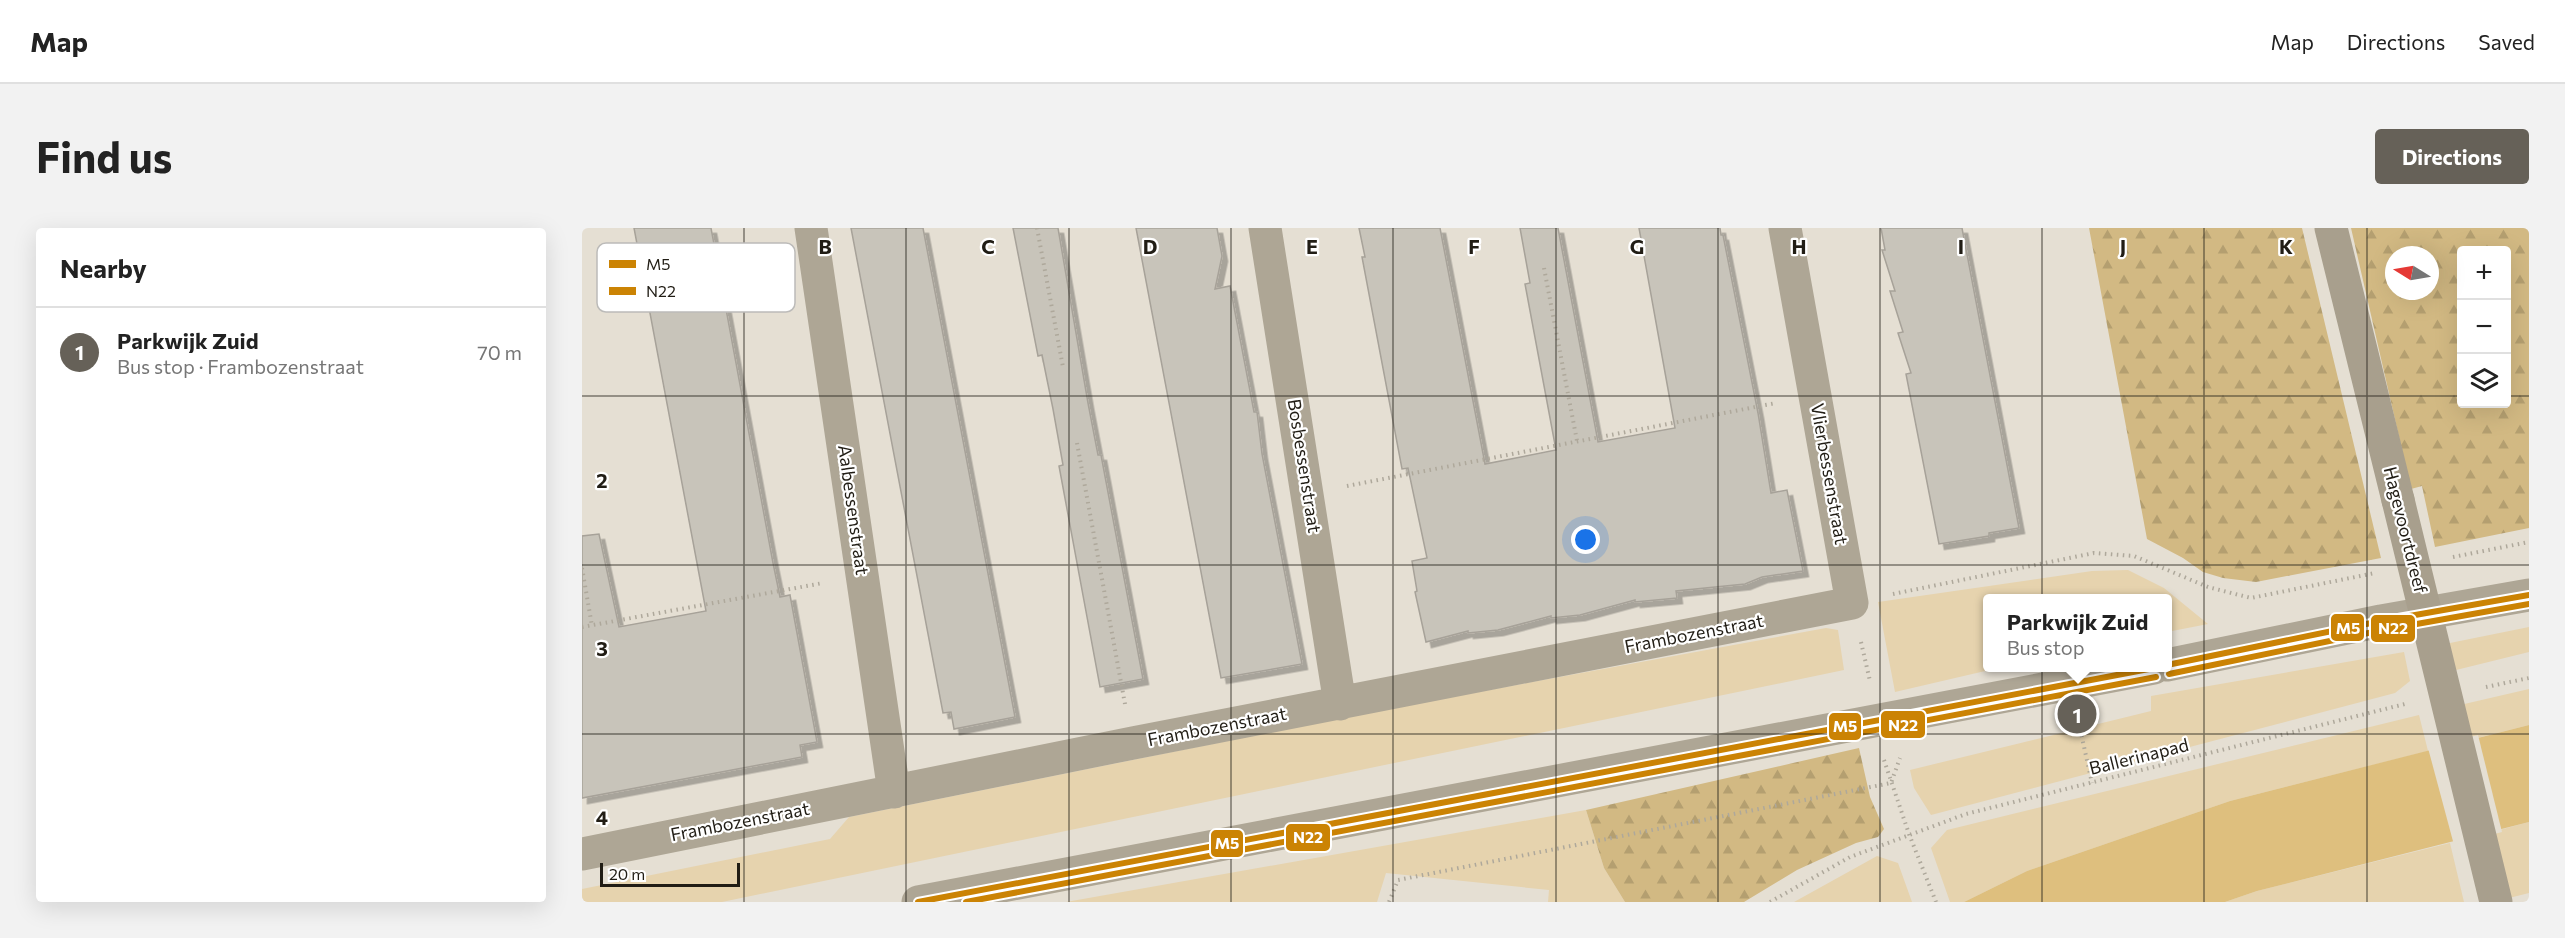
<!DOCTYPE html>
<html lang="en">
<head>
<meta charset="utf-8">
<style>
	body { margin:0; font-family:Commissioner,sans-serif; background:#f2f2f2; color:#222 }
	.controls { position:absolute; right:18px; top:18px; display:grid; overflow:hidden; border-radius:6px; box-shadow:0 6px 24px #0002 }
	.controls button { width:54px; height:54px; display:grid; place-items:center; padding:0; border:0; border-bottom:2px solid #e0e0e0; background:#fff; color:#222; font:30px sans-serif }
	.compass { position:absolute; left:1803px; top:18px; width:54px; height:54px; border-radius:50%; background:#fff; box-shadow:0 6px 24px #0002; rotate:281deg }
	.scale { position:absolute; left:18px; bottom:15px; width:140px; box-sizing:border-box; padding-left:6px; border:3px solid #211d15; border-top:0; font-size:16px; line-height:21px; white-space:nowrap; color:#211d15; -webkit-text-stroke:4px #fff; paint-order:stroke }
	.you { position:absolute; left:1004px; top:312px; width:21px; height:21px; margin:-15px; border:4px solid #fff; border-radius:50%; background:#1a73e8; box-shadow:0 0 0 9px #1a73e833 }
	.badge { display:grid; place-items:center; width:39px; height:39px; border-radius:50%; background:#666158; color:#fff; font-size:20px; font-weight:700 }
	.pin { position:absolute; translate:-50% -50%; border:3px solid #fff; box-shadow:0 2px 6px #0006 }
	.popup { position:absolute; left:1401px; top:366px; width:189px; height:78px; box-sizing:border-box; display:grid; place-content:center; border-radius:6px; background:#fff; filter:drop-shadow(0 2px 4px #0005); font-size:20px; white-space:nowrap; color:#767676 }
	.popup b { font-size:22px; color:#222 }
	.popup::after { content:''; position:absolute; left:50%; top:100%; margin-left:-12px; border:12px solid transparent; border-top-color:#fff }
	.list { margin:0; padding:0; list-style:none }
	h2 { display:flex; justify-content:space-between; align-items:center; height:78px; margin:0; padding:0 24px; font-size:26px }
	h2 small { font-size:20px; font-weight:400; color:#767676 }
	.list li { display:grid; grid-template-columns:39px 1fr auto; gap:18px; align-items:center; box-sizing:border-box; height:90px; padding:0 24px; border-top:2px solid #e0e0e0 }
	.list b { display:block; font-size:22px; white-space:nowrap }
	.list p { margin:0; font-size:20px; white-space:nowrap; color:#767676 }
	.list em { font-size:20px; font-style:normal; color:#767676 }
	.icon { flex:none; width:33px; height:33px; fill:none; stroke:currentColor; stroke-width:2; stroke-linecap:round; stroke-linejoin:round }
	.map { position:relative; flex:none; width:1947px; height:674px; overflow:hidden; border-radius:6px }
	header { display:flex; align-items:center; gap:36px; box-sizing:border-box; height:84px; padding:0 30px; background:#fff; border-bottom:2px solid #e0e0e0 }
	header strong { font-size:28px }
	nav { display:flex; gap:33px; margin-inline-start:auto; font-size:21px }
	.intro { display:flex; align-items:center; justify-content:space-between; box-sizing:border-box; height:144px; padding:0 36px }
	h1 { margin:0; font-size:42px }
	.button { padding:15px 27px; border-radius:6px; background:#666158; color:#fff; font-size:21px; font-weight:700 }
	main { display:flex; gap:36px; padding:0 36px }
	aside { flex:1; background:#fff; border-radius:6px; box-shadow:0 6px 24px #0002 }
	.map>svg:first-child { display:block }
	.green { fill:#e6d3ae }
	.forest { fill:url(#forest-firs); fill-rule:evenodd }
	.water { fill:#debf7e }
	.pier { fill:#e5dfd3 }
	.building { fill:#c8c4ba; stroke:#a7a299; stroke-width:1.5; filter:url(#shadow) }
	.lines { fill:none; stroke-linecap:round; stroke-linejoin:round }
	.path { stroke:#aea89b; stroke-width:4; stroke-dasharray:1.5 4.5; stroke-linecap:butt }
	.minor { stroke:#aea695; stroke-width:33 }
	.major { stroke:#a89f8d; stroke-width:33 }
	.major-bridge { stroke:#a89f8d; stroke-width:33 }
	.bus-1-casing { stroke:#fff; stroke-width:10 }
	.bus-2-casing { stroke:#fff; stroke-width:10 }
	.bus-1 { stroke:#cb8304; stroke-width:6 }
	.bus-2 { stroke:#cb8304; stroke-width:6 }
	.grid { fill:none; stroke:#211d15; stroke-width:1.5; stroke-opacity:0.55 }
	.labels { text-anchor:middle; stroke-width:4.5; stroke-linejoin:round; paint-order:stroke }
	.street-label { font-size:18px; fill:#211d15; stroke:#fff }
	.key { fill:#fff; stroke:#bcbbb9; stroke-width:1.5 }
	.key-label { font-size:16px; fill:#211d15 }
	.grid-label { font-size:20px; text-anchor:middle; font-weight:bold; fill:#211d15; stroke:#fff; stroke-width:4.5; stroke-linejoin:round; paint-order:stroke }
	.line-badge { stroke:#fff; stroke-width:2 }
	.badge-label { font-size:16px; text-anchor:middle; font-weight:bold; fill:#fff }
</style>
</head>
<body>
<header>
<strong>Map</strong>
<nav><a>Map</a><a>Directions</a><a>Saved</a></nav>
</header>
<div class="intro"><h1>Find us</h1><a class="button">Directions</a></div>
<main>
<aside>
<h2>Nearby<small></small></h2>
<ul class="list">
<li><span class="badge">1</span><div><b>Parkwijk Zuid</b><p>Bus stop · Frambozenstraat</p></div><em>70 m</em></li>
</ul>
</aside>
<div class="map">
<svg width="1947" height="674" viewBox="0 0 1947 674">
	<defs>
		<pattern id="forest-firs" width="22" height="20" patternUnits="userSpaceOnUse" patternTransform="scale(1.5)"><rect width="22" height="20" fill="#d2b983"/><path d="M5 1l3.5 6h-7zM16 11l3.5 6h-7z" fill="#b49f70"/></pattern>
		<filter id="shadow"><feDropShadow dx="5.5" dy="5.5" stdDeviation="0" flood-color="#0004"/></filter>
	</defs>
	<rect width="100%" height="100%" fill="#e5dfd3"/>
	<!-- green -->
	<path class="green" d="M1546,342L1582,360L1626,396L1585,404V370H1405V440H1416L1313,464L1296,374L1510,343Z
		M1947,399V424L1870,443L1863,416Z
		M1244,400L1256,402L1262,442L140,674H0V661L248,611L267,589L804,481Z
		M1822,424L1828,453L1813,465L1349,587L1332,560L1328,542L1569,483V468Z
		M1947,461V497L1887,512L1878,477Z
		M1837,487L1846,523L1648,573L1445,643L1382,674H1368L1349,620L1365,602Z
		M1004,582L1022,640L1043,674H966L967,662L804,645L795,674H484Z
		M1947,594V665L1927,670L1910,604Z
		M1868,615L1882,674H1643L1675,663Z
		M1295,628L1316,635L1330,674H1212Z"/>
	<!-- forest -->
	<path class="forest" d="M1507,0H1720L1799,330L1674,354L1641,350L1621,344L1601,330L1565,311Z
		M1769,0H1947V300L1853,319L1840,258L1829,261ZM1880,22H1924V176H1880ZM1812,27H1848V63H1812Z
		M1277,520L1288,569L1302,601L1296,609L1274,615L1215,642L1162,674H1043L1022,640L1004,582Z"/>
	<!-- water -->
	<path class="water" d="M1947,497V594L1675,663L1643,674H1382L1445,643L1648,573Z"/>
	<!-- pier -->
	<path class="pier" d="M1896,507L1920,604L1872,617L1846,520Z"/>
	<!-- building -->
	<path class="building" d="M52,0H129L191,335L198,369L208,367L235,514L218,517L220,529L0,570V308L17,306L37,399L124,383Z
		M269,0H341L433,489L372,501L369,484L361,485Z
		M431,0H476L506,175L516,227H519L561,451L518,459L477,238L481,237L471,181L460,127L456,128Z
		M554,0H635L640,28L633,61L648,58L672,184H675L680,226L720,436L639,450Z
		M777,0H858L903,236L974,222L943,56L948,55L938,0H976L1016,214L1093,200L1057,0H1138L1139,7H1141L1176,185L1189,265L1205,262L1221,343L1180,349L1163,356L1094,363L1095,370L1053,374V372L998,387L969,390V388L916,402L886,405V403L844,414L833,364L835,363L830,333L845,330L826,240L820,241L780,29H783Z
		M1299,0H1380L1437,300L1407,305V308L1357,316L1324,146L1329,145L1316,105L1321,104L1308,63H1313L1300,22H1303Z"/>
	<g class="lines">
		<!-- path -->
		<path class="path" d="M455,0L481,139
			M962,40L995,213
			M495,215L543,476
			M765,258L1194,175
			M1871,329L1947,314
			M0,340L10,398
			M1311,366L1512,325L1552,328L1626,359L1669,370L1793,345
			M0,399L241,355
			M1279,414L1288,453
			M1904,459L1947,450
			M1497,496L1510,555
			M1302,532L1327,606L1354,674
			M807,674L816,652L1309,555L1318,530
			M1188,674L1268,629L1384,586L1823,476"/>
		<!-- minor -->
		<path class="minor" d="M229,0L312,564
			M683,0L758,476
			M1585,437L1799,393L1947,367
			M0,626L551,515L1270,375L1203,0
			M336,674L1572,440"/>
		<!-- major -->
		<path class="major" d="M1749,0L1816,272"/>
		<!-- major-bridge -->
		<path class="major-bridge" d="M1816,272L1914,674"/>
		<defs>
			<path id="bus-1" d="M1585,437L1799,393L1947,367
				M336,674L1572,440"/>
			<path id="bus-2" d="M1587,446L1801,402L1947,376
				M384,674L1574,449"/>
		</defs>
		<!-- bus-1 casing -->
		<use href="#bus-1" class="bus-1-casing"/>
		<!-- bus-2 casing -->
		<use href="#bus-2" class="bus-2-casing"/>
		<!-- bus-1 -->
		<use href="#bus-1" class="bus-1"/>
		<!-- bus-2 -->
		<use href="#bus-2" class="bus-2"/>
	</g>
	<!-- grid -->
	<path class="grid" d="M162,0V674M324,0V674M487,0V674M649,0V674M811,0V674M974,0V674M1136,0V674M1298,0V674M1460,0V674M1622,0V674M1785,0V674M0,168H1880M1924,168H1947M0,337H1947M0,506H1947"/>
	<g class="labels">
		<!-- street labels -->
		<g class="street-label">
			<text transform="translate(722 238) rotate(81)" y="6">Bosbessenstraat</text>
			<text transform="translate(1247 246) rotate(80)" y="6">Vlierbessenstraat</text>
			<text transform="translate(271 282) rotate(82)" y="6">Aalbessenstraat</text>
			<text transform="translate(1823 302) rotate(76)" y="6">Hagevoortdreef</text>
			<text transform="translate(1112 406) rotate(-11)" y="6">Frambozenstraat</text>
			<text transform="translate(635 499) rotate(-11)" y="6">Frambozenstraat</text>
			<text transform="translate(1557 529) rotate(-14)" y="6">Ballerinapad</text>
			<text transform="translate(158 594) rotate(-11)" y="6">Frambozenstraat</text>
		</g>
	</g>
	<!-- legend -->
	<rect x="15" y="15" width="198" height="69" rx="9" class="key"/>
	<rect x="27" y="32" width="27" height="8" fill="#cb8304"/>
	<rect x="27" y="59" width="27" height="8" fill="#cb8304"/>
	<g class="key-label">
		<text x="64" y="42">M5</text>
		<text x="64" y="69">N22</text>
	</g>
	<g class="grid-label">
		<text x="243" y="26">B</text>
		<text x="406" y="26">C</text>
		<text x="568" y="26">D</text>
		<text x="730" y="26">E</text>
		<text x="892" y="26">F</text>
		<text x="1055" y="26">G</text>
		<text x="1217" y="26">H</text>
		<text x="1379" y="26">I</text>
		<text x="1541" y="26">J</text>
		<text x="1704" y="26">K</text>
		<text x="20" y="260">2</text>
		<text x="20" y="428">3</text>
		<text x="20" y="597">4</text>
	</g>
	<g class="line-badge">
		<rect x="1748" y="385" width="35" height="29" rx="6" fill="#cb8304"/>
		<rect x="1788" y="386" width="46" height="29" rx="6" fill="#cb8304"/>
		<rect x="1298" y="482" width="46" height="29" rx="6" fill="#cb8304"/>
		<rect x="1246" y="484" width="34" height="29" rx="6" fill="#cb8304"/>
		<rect x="703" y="595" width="46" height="29" rx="6" fill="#cb8304"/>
		<rect x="628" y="601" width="34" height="29" rx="6" fill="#cb8304"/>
	</g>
	<g class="badge-label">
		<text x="1766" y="406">M5</text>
		<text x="1811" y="406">N22</text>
		<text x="1321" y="503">N22</text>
		<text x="1263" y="504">M5</text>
		<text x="726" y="615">N22</text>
		<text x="645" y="621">M5</text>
	</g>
</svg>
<div class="controls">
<button>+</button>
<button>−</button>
<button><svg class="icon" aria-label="layers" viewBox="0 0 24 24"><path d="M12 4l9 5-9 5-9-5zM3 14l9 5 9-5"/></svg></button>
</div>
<svg class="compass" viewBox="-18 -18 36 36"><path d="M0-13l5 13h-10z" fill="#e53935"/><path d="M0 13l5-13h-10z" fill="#767676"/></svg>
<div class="scale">20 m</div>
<div class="you"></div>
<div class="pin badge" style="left:1495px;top:486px">1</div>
<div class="popup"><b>Parkwijk Zuid</b>Bus stop</div>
</div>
</main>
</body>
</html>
